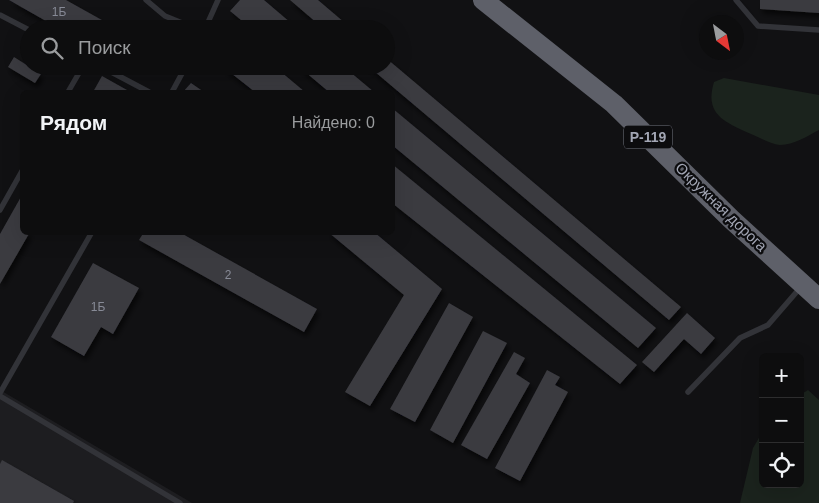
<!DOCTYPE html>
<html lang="ru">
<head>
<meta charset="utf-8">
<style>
	body { margin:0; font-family:Helvetica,sans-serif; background:#161617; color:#f1f3f6 }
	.controls { position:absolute; right:15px; bottom:15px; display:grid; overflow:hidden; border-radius:8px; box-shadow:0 5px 20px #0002 }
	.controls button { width:45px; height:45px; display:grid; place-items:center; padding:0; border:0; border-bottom:1px solid #2d2d2e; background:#0d0d0e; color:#f1f3f6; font:25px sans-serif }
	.compass { position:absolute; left:699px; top:15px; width:45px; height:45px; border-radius:50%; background:#0d0d0e; box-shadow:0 5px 20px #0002; rotate:148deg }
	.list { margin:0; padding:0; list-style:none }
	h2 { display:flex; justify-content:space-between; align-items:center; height:65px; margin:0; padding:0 20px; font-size:21px }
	h2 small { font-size:16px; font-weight:400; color:#9a9c9e }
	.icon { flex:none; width:28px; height:28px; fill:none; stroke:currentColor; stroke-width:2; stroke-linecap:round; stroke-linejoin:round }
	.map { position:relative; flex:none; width:819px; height:503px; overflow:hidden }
	.search { position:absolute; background:#0d0d0e; box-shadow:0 5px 20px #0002; left:20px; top:20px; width:375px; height:55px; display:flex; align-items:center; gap:12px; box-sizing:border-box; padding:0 18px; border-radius:28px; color:#9a9c9e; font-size:19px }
	.panel { position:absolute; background:#0d0d0e; box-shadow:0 5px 20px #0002; left:20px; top:90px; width:375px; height:145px; border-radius:8px }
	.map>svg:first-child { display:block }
	.built { fill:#1d1d20 }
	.green { fill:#1b231d }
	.building { fill:#3b3b40; filter:url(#shadow) }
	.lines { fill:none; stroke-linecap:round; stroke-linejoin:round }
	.lane { stroke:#323338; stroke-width:5.5 }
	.highway { stroke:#5e6069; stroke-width:20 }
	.labels { text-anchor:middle; stroke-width:4.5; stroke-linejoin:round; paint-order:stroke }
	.number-label { font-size:12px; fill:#888b97 }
	.shield { fill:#0c0c0e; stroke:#757882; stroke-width:1 }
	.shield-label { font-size:14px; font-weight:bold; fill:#a2a6b4 }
	.street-label { font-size:15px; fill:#a2a6b4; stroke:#0c0c0e }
</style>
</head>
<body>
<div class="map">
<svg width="819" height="503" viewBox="0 0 819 503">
	<defs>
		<filter id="shadow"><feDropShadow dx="2.5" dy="4.5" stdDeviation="2.5" flood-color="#0009"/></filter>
	</defs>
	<rect width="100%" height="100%" fill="#111113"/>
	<!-- built -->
	<path class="built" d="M0,390L192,503H0Z"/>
	<!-- green -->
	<path class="green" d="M724,78L819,95V130C807,136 794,145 780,145C770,144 759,137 751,134C725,122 704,115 714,82Z
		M808,390L819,400V503H740L753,448L763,431V484H800V395Z"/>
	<!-- building -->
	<path class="building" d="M9,0H66L109,24L107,29H60Z
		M240,0H264L298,29H252L230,11Z
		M290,0H318L352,29H324Z
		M760,0H819V13L760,9Z
		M14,57L41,74L35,83L8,67Z
		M386,58L681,307L669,320L368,66H386Z
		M222,66H274L305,92H255Z
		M298,66H343L374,92H329Z
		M102,76L127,90L125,92H93Z
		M191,83L204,92H183Z
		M392,108L656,328L638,348L392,145Z
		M392,164L637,365L620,384L392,203Z
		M22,195V232H30L0,284V234Z
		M144,232H179L317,309L304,332L139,240Z
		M328,232H374L442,289L370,406L345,392L404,295Z
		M93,263L139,288L113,334L101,327L84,356L51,337Z
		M449,303L473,317L415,422L390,409Z
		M687,313L715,338L701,354L684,339L654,372L642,362Z
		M483,331L507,343L453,443L430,430Z
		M514,352L525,358L516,374L530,383L487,459L461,445Z
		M547,370L560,377L555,385L568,392L520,481L495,468Z
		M2,460L74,501L73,503H0V464Z"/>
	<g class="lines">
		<!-- lane -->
		<path class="lane" d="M146,0L165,16L197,29
			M736,0L758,26L819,30
			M0,15L29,30
			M205,29L218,0
			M100,66L149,92
			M68,92L83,66
			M172,92L186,66
			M0,210L22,171
			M688,392L740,338L768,325L800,288
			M0,393L92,232
			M0,396L180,503"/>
		<!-- highway -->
		<path class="highway" d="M483,0L614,104L731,219L819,299"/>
	</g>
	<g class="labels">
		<!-- number labels -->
		<g class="number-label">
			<text x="59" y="16">1Б</text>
			<text x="228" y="279">2</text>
			<text x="98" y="311">1Б</text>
		</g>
		<!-- shield labels -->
		<rect class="shield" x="624" y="125.5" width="48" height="23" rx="4"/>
		<g class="shield-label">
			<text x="648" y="142">Р-119</text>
		</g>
		<!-- street labels -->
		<g class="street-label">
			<text transform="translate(721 207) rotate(44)" y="5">Окружная дорога</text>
		</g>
	</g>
</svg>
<div class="controls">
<button>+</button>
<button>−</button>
<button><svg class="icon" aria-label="locate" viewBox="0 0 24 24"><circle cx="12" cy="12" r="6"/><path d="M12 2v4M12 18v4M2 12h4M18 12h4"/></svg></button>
</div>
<svg class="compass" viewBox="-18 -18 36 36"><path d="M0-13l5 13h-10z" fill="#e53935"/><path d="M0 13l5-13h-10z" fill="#9a9c9e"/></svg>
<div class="search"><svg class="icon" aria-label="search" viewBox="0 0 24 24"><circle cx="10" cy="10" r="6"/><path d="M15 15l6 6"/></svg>Поиск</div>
<section class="panel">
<h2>Рядом<small>Найдено: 0</small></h2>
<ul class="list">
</ul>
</section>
</div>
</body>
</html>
